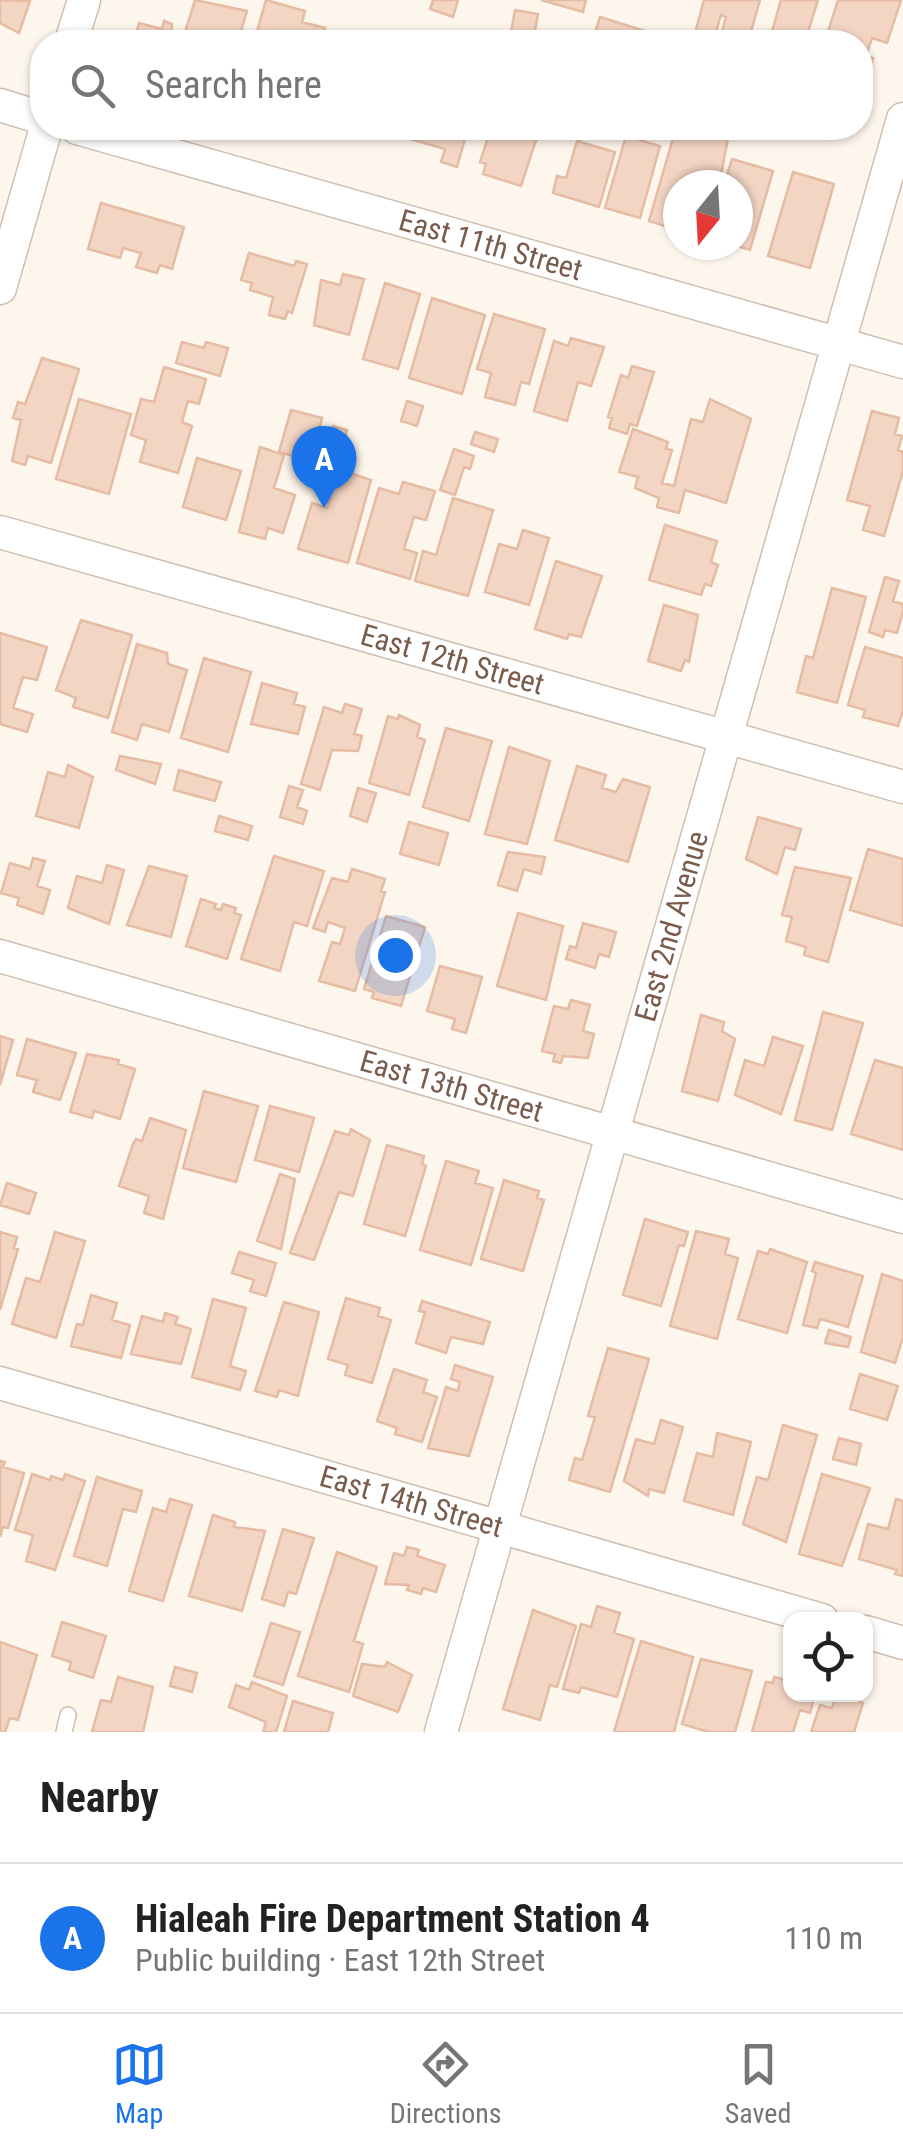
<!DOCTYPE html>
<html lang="en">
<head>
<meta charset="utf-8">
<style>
	body { margin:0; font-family:"Roboto Condensed",sans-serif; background:#f2f2f2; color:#222 }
	.controls { position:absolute; right:30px; bottom:30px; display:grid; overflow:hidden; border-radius:20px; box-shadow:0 2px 8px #0004 }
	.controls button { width:90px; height:90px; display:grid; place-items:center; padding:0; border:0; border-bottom:2px solid #e0e0e0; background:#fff; color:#222; font:50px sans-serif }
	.compass { position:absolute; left:663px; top:170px; width:90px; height:90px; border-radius:50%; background:#fff; box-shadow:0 2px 8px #0004; rotate:198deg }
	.you { position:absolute; left:395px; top:955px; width:35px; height:35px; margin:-25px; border:8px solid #fff; border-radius:50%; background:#1a73e8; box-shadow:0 0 0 15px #1a73e833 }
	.badge { display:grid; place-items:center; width:65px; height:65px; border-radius:50%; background:#1a73e8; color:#fff; font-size:32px; font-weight:700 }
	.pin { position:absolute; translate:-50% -82px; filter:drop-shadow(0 2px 5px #0008) }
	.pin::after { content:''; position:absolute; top:52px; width:35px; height:30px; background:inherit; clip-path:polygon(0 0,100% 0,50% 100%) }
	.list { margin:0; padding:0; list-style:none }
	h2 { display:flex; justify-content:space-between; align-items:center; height:130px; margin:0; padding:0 40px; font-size:42px }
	h2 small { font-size:32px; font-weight:400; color:#767676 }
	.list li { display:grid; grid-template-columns:65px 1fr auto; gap:30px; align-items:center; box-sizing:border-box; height:150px; padding:0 40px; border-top:2px solid #e0e0e0 }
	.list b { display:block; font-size:38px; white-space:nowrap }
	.list p { margin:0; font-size:32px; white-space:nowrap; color:#767676 }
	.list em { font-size:32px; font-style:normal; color:#767676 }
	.icon { flex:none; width:55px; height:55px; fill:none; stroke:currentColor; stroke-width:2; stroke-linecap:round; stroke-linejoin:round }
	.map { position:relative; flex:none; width:903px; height:1732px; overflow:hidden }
	.search { position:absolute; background:#fff; box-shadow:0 2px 8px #0004; left:30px; right:30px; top:30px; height:110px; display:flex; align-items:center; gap:25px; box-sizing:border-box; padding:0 35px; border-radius:40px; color:#767676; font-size:38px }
	.sheet { height:280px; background:#fff }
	nav { display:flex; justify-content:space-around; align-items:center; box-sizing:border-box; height:140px; border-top:2px solid #e0e0e0; background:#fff; font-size:28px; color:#767676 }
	nav a { display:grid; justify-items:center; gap:5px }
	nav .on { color:#1a73e8 }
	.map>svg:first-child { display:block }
	.building { fill:#f3d5c3; stroke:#e6bba3; stroke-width:2.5 }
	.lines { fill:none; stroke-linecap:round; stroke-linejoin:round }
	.service-casing { stroke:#d1beb0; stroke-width:18 }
	.minor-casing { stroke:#d1beb0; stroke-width:35 }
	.service { stroke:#fff; stroke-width:15 }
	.minor { stroke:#fff; stroke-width:32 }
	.labels { text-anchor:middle; stroke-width:9; stroke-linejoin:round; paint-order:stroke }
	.street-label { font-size:30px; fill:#7a5c4d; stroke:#fffaf3 }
</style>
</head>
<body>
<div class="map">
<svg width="903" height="1732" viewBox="0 0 903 1732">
	<rect width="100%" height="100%" fill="#fdf6ec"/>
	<!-- building -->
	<path class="building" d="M0,0L30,1L19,33L0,23Z
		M195,0L247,11L238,42H182Z
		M266,0L305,11L302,22L325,28L321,42H254Z
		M433,0H458L453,17L430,9Z
		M541,0H586L583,12Z
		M704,0H760L748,42H719L726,17L721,15L714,38L695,33Z
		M781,0H818L808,32L819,35L817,42H769Z
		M838,0H901L887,43L872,38L866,56L873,58L860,96V42H834L835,38L827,35Z
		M515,10L538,14L534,36L511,33Z
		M600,17L671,39L670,42H592Z
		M164,21L172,24L170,42H134L139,23L162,29Z
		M414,128H468L457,167L441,162L445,149L410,139Z
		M491,128H540L521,186L483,174L486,164L480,162Z
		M676,128H726L729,133L719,185H678V230L649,221Z
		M626,136L660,146L640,218L605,208Z
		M577,141L615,152L599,207L553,193L557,176L566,178Z
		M732,159L773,171L750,250L734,245H738V185H724Z
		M793,172L834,184L810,268L768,256Z
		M101,203L184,227L172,269L160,265L157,273L136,267L141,253L123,248L120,258L88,249Z
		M249,253L294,266L296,261L307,264L292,313L288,311L285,319L269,315L273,297L250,290L252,283L241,280Z
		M343,274L364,279L349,335L314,325L321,280L340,285Z
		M385,283L420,294L398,369L363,359Z
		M432,298L485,315L462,394L409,378Z
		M494,314L545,329L529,384L521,382L515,405L485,397L491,373L477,369Z
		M571,338L604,347L591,386L578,382L567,421L534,411L554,341L568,346Z
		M182,342L204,348L206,342L228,348L220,376L176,363Z
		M42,358L79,369L51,463L28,456L25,465L12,461L21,420L13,418L18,402L25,404Z
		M632,366L654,372L637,426L630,424L627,434L609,428L612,418L608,417L621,375L628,378Z
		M164,367L206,379L199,404L188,401L182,422L192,426L178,473L140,462L146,440L131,435L141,399L154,402Z
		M79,399L131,414L109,494L56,479Z
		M710,399L751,419L726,503L685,490L679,513L657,507L659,498L635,488L638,477L619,472L633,429L668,442L666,449L672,450L662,483L674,486L691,419L703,422Z
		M407,401L423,406L417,426L401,421Z
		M291,410L322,418L310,461L279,452Z
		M872,411L899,418L895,434L902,436L898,450L903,452V471L884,536L863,530L870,506L847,500Z
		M333,426L347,430L343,442L349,444L341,470L371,480L348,563L298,549L312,503L327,508L330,497L317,492Z
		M475,432L498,439L494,452L471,444Z
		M260,447L284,455L274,488L295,495L283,533L268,528L265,539L239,532Z
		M454,449L474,456L470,469L464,467L455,495L440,490Z
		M197,458L241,471L226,520L183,507Z
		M403,482L435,491L426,520L414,517L404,549L417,553L410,579L357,563L379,488L399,494Z
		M453,498L493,510L468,596L415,581L423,551L436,555Z
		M665,525L717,541L711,562L718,565L711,586L705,584L701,595L649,580Z
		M523,530L549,538L529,605L485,592L499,544L517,549Z
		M556,561L602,576L581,637L569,634L567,639L535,629Z
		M885,577L899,581L893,601L903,604V611L897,633L885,630L883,637L869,632Z
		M832,588L866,597L837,703L797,692L806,656L813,658Z
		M664,605L698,615L689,662L685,660L681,671L648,661Z
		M81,620L132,635L108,718L73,707L76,698L56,690Z
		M0,633L47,647L37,680L23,677L13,708L33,714L27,732L0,724Z
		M137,644L167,653L168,664L187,670L169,732L142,724L137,740L112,732Z
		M865,647L903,658V710L898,726L863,717L865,710L848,705Z
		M204,658L251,672L228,752L181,738Z
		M262,683L297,693L294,704L305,707L298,734L251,724Z
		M345,704L362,709L354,734L362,736L358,751L332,750L320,790L301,784L324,707L342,713Z
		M399,715L420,725L417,737L425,740L409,795L369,783L388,716L398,719Z
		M446,728L492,741L469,821L423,807Z
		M509,747L550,761L527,844L485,834Z
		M120,756L161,764L155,784L116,770Z
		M68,765L93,777L79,828L36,816L48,772L65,777Z
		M577,766L606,775L602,788L616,792L623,779L650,787L628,862L555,840Z
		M179,770L221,782L215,801L174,790Z
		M289,786L303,790L297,807L307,811L303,824L280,817Z
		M358,788L376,793L367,822L350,816Z
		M219,816L252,826L248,840L215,831Z
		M758,817L801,829L795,850L785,847L777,874L746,859Z
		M409,822L448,833L439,865L400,854Z
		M868,849L903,859V926L850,910Z
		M508,852L545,857L541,874L524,869L517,891L498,885Z
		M274,856L324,871L307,926L294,922L280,971L241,959Z
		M33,858L45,861L37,886L50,890L43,914L17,905L19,898L1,893L10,863L30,869Z
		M107,865L124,870L109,924L68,908L77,876L102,883Z
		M149,866L187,876L171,937L127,925Z
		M795,867L851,878L828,962L804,955L806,947L786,941L792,917L782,915Z
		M352,869L385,879L381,891L385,892L355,991L319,981L332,942L340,944L345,928L328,922L325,932L313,928L332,878L348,882Z
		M201,899L216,904L214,908L221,910L223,904L236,908L234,913L241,915L227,959L186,946Z
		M518,913L563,926L546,1000L497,986Z
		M386,916L425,927L401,1006L372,998L374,992L364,989Z
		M583,923L616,932L609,957L599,954L595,968L566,959L570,946L576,948Z
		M440,966L482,977L466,1033L452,1029L455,1019L427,1011Z
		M571,1000L590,1005L583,1031L594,1034L588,1058L563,1056L561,1063L553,1061L555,1054L542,1051L554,1006L568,1009Z
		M823,1012L863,1023L832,1130L795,1120Z
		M701,1015L724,1022L722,1031L735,1039L718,1101L682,1091Z
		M0,1036L13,1040L0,1085Z
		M773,1037L803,1046L781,1114L735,1095L745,1060L764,1066Z
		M27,1039L76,1053L60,1100L33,1092L37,1080L17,1075Z
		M87,1054L119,1060L118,1064L135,1069L120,1119L94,1111L92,1118L70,1112Z
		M875,1060L903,1068V1150L851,1134Z
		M204,1091L258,1106L236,1182L183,1168Z
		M270,1106L314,1118L299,1172L255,1160Z
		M150,1118L186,1130L163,1219L144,1213L149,1196L119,1186L133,1144L136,1139L142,1141Z
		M351,1129L370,1140L353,1196L339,1192L314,1260L290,1253L335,1131L349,1135Z
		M387,1145L424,1156L422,1164L426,1166L405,1236L364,1224Z
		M446,1161L479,1171L475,1183L493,1188L471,1265L420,1250Z
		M280,1174L295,1179L281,1249L257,1241Z
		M504,1180L539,1191L537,1198L544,1200L523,1271L481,1259Z
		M7,1183L36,1193L29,1214L0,1205Z
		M645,1219L688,1232L684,1246L679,1245L661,1306L623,1295Z
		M696,1231L729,1239L725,1254L738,1258L717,1339L670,1326Z
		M0,1232L17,1237L14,1248L18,1249L0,1310Z
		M55,1232L85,1241L56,1338L12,1324L26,1278L40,1282Z
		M770,1249L807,1262L787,1333L738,1319L758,1251L768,1254Z
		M239,1252L276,1263L266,1296L250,1291L254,1280L232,1273Z
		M815,1262L863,1276L848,1327L820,1319L817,1328L803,1325L816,1273L812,1271Z
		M882,1274L903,1281V1337L895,1363L861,1352Z
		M91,1295L117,1303L112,1320L130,1325L121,1358L71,1346L77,1324L83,1325Z
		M346,1298L380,1308L378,1316L391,1320L372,1383L345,1375L348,1365L328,1359Z
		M213,1299L246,1308L230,1366L246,1371L240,1390L192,1377Z
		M422,1301L490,1322L483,1344L451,1337L446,1353L416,1343L425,1312L419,1311Z
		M284,1302L319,1312L298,1396L279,1390L277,1397L255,1391Z
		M165,1313L178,1317L175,1324L191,1329L181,1364L131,1354L142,1316L163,1322Z
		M829,1330L851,1337L848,1347L825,1343Z
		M608,1348L649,1359L610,1492L569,1480L575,1458L582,1460L595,1417L588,1416Z
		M455,1365L493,1377L469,1456L428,1448L446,1387L458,1391L460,1382L451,1379Z
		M394,1369L427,1380L423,1392L437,1397L422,1442L395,1434L397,1428L377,1421Z
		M860,1374L898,1386L887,1420L850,1409Z
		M661,1420L683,1427L664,1493L649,1489L648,1496L624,1481L636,1439L654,1444Z
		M783,1425L817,1435L786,1542L743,1524L757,1477L768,1480Z
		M717,1433L751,1442L733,1515L684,1501L697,1453L713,1457Z
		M839,1438L861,1444L856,1465L833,1459Z
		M0,1461L5,1462L3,1467L24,1473L8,1528L3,1527L0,1537Z
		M32,1474L50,1480L51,1476L63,1480L65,1474L85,1481L55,1570L26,1561L33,1535L15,1530Z
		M822,1474L870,1488L842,1566L799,1554Z
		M97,1477L142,1491L136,1512L123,1509L107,1566L74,1556Z
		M170,1499L192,1505L163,1601L129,1591L153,1508L166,1512Z
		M896,1499L903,1501V1576L895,1574L897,1570L859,1559L868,1524L888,1529Z
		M213,1515L235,1522L234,1527L265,1531L242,1611L189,1596Z
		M283,1529L314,1538L296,1594L288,1592L284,1606L262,1599Z
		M407,1547L419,1550L417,1556L445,1565L436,1592L423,1588L421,1594L407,1590L409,1585L385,1584L394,1553L404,1556Z
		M337,1552L377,1567L354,1641L363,1644L349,1692L298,1676Z
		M597,1606L620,1613L614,1633L634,1639L617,1697L581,1687L579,1693L563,1689L581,1624L591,1627Z
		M533,1610L576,1626L557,1687L550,1685L540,1720L503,1709Z
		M62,1622L106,1636L93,1678L69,1670L71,1662L52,1656Z
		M271,1623L300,1632L283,1685L254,1676Z
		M641,1641L693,1657L674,1732H614Z
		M0,1642L37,1655L18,1720L10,1718L5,1732H0Z
		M701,1659L752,1671L735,1732H708L682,1724Z
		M387,1662L412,1675L398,1712L353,1696L362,1664L385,1667Z
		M175,1667L197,1673L192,1692L170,1686Z
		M118,1677L153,1687L143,1732H92L101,1700L111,1702Z
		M774,1677L790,1681V1694H815L810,1713L800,1710L793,1732H752L766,1682L773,1683Z
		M252,1682L287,1696L276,1732H263L266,1722L229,1707L236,1685L249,1690Z
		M836,1695L863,1703L854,1732H811L820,1705L832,1708Z
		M293,1701L333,1713L328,1732H284Z"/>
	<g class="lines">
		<defs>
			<path id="service" d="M64,1732L68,1715"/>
			<g id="minor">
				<path d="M71,42L84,0"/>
				<path d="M0,105L42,118"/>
				<path id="s1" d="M77,128L903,362"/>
				<path d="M0,288L46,128"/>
				<path id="s2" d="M0,532L903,787"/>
				<path id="s3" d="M0,956L903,1217"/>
				<path id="s4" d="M0,1383L822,1620"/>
				<path d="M866,1632L903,1643"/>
				<path id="s5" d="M441,1732L903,119"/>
			</g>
		</defs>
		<!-- service casing -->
		<use href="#service" class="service-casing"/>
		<!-- minor casing -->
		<use href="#minor" class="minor-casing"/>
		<!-- service -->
		<use href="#service" class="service"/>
		<!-- minor -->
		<use href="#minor" class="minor"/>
	</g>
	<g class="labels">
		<!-- street labels -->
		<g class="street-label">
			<text dy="10" stroke="none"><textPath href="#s1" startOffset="430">East 11th Street</textPath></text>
			<text dy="10" stroke="none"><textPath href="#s2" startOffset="470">East 12th Street</textPath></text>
			<text dy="10" stroke="none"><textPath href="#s5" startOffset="838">East 2nd Avenue</textPath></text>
			<text dy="10" stroke="none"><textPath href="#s3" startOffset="470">East 13th Street</textPath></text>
			<text dy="10" stroke="none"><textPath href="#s4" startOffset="428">East 14th Street</textPath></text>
		</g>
	</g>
</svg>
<div class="controls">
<button><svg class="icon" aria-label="locate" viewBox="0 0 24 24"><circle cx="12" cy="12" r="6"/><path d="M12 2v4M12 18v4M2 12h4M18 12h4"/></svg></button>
</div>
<svg class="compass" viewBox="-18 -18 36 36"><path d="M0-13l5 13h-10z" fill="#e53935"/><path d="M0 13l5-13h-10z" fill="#767676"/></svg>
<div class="you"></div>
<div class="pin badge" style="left:324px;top:508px">A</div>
<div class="search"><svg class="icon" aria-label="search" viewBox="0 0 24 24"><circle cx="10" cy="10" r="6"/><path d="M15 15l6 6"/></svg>Search here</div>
</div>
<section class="sheet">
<h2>Nearby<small></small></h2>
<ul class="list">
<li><span class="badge">A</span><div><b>Hialeah Fire Department Station 4</b><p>Public building · East 12th Street</p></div><em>110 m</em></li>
</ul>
</section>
<nav>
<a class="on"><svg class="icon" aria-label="map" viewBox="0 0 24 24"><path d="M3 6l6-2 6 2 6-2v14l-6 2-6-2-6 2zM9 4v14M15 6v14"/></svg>Map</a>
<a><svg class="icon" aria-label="directions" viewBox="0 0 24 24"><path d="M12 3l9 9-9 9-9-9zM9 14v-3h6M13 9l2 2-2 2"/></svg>Directions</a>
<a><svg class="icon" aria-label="saved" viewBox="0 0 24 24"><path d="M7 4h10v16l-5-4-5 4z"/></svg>Saved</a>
</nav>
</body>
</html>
